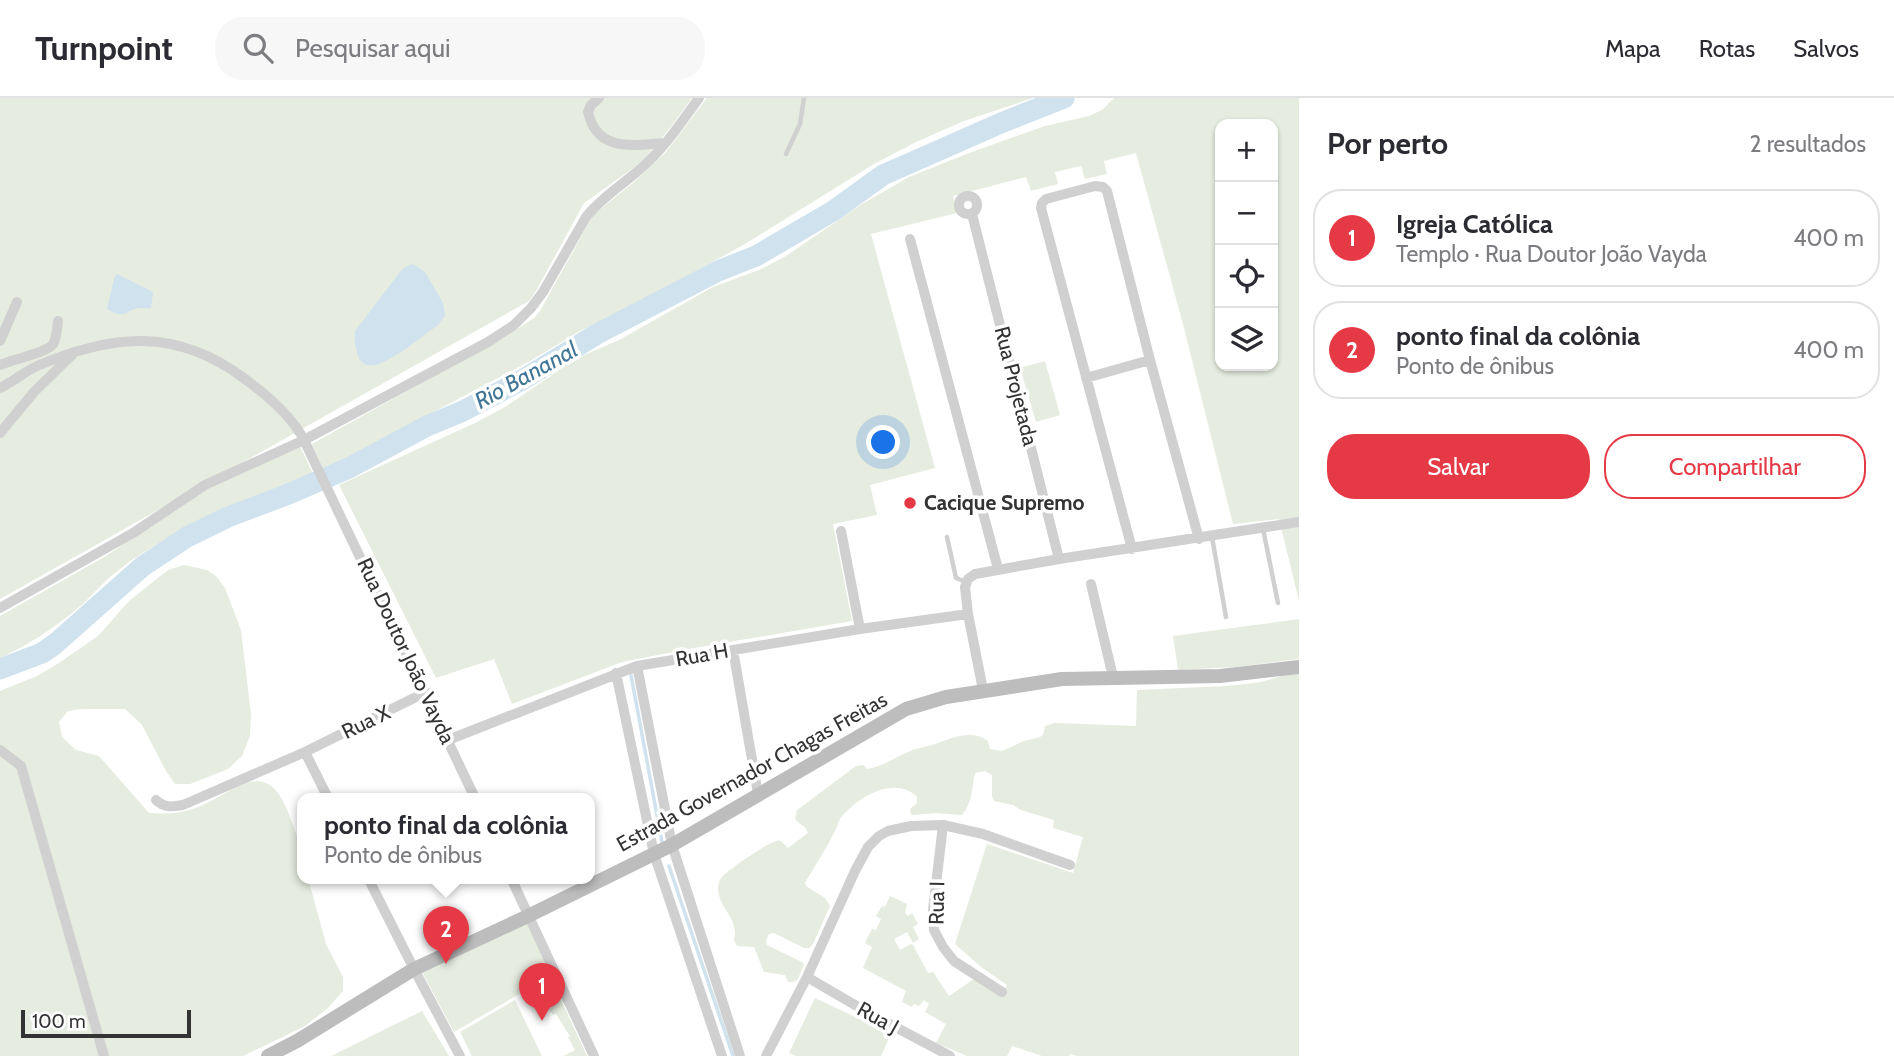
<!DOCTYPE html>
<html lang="pt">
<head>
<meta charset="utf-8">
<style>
	body { margin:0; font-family:Cabin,sans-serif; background:#f7f7f7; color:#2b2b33 }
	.controls { position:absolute; right:21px; top:21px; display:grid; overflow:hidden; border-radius:14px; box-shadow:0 2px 5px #0004 }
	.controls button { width:63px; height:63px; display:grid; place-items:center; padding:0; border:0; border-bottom:2px solid #e1e1e2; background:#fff; color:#2b2b33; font:35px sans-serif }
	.scale { position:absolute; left:21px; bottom:18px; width:170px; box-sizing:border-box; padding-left:7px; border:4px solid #333; border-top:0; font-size:19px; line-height:24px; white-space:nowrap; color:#333; -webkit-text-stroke:5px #fff; paint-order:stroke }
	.you { position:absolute; left:884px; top:345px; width:24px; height:24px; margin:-18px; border:5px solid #fff; border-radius:50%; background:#1a73e8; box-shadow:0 0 0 10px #1a73e833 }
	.badge { display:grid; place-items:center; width:46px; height:46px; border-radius:50%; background:#e63946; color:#fff; font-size:23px; font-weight:700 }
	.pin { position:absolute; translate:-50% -58px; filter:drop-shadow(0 2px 4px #0008) }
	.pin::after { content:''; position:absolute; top:37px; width:24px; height:21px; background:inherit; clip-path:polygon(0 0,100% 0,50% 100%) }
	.popup { position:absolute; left:297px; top:695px; width:298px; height:91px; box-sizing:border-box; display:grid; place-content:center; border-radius:14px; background:#fff; filter:drop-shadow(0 2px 5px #0005); font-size:23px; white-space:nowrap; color:#7c7c81 }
	.popup b { font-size:26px; color:#2b2b33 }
	.popup::after { content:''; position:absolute; left:50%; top:100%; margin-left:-14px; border:14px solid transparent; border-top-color:#fff }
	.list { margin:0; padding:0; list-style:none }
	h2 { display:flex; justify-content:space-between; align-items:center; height:91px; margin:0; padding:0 28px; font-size:30px }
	h2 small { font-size:23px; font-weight:400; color:#7c7c81 }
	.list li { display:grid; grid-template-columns:46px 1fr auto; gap:21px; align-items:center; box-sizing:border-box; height:98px; margin:0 14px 14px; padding:0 14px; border:2px solid #e1e1e2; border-radius:28px }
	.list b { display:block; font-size:26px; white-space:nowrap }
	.list p { margin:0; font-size:23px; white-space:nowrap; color:#7c7c81 }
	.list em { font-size:23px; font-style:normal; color:#7c7c81 }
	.actions { display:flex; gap:14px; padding:21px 28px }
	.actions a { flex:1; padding:16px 0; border:2px solid #e63946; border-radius:28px; text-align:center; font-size:24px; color:#e63946 }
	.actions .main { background:#e63946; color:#fff }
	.icon { flex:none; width:38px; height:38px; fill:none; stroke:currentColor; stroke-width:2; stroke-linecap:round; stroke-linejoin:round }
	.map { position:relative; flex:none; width:1299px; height:958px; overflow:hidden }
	header { display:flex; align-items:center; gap:42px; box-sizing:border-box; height:98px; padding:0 35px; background:#fff; border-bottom:2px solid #e1e1e2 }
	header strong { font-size:33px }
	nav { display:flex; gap:38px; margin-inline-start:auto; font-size:24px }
	.search { width:490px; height:63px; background:#f7f7f7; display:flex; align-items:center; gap:18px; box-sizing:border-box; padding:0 24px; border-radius:28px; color:#7c7c81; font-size:26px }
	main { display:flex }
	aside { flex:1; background:#fff }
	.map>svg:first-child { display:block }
	.green { fill:#e6ecdf; fill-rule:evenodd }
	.water { fill:#cfe2ee }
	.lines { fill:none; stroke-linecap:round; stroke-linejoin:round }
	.stream { stroke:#cfe2ee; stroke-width:3.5 }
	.river { stroke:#cfe2ee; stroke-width:21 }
	.lane { stroke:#d0d0d0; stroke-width:4.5 }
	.street { stroke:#d0d0d0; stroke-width:10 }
	.secondary { stroke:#bdbdbd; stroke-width:14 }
	.poi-dot { fill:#e63946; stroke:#fff; stroke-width:2.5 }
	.labels { text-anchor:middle; stroke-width:7; stroke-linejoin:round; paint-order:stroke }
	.street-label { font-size:21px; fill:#333; stroke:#fff }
	.poi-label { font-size:21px; font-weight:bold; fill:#333; stroke:#fff; text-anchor:start }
	.water-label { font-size:23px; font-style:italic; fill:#3f7597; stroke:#fff }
</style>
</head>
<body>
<header>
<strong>Turnpoint</strong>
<div class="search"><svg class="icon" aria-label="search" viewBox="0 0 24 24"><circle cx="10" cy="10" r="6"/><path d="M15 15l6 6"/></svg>Pesquisar aqui</div>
<nav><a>Mapa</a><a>Rotas</a><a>Salvos</a></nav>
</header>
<main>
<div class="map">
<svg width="1299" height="958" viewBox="0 0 1299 958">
	<rect width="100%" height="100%" fill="#fff"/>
	<!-- green -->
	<path class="green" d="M0,0H692L670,30L645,60L632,71L584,105L536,193L529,203L0,501Z
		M707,0H1033L964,23L916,44L874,66L745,146L643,202L580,233L530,263L324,372L312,346L511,235L534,220L540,213L593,117L633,85L666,54Z
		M1114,0H1299V503L1279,421L1233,426L1183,226L1136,55L1104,63L1107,76L1085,81L1081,68L1055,74L1058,86L1031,93L1026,79L953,98L957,115L871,136L935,370L870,387L877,417L833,426L852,523L694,550L622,564L512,606L494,561L436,580L339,387L475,325L505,309L577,260L619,242L713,189L759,172L786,158L862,106L909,79L969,55L1045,28L1089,18L1102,12ZM1220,26H1273V268H1220Z
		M1045,263L1060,317L1036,324L1020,270Z
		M300,348L314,378C245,404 174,428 116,474C102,485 90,500 77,511C53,531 28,547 0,560V518L106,458L168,415L204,393Z
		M184,467L207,472L216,478L225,490L241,532L251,617L250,638L242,658L228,671L190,686H175L166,673L142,627L125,611H82L68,613L59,624L62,639L76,652L99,658L149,715C169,716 179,716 198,709C231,697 265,656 287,712C298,738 302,751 302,780H308L326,846L343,879V893L328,910L305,928L243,958H0V593L37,578L59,565L98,538L129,503L168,472Z
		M1299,521V561L1235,569L1178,572L1173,538Z
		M1299,573V958H1077L1070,956L1069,958H1042L1012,948L1007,958H967L936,945L946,926L925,914L929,906L924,902L919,908L914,906L912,909L902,904L906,893L863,870L872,849L865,845L872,831L876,832L881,821L876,818L882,808L885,809L890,798L907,806L905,815L908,818L912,815L918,826L913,829L919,841L913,845L907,834L894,841L900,852L911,846L913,847L928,875L933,874L949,898L974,881L1002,898L1007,887L981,869L955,846L987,746L1073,775L1083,739L1053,730L1054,722L1021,712L1013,707L994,703L992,699V677L985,673L975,675C972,689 972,706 962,717L936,715L913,717L911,716L910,711L917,705V699C895,676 855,700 840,721C836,728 839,725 836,731C827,750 815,767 805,785L806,788L825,800L830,808L813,846L809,850H804L774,835L769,836L766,842L767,847L802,864L804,866L798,881L794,884H788L785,877L764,874L754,849L737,848L734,842C740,821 718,810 718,790C718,788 720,781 721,780C726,773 770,743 777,743C779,742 781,743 782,744L788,750L808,735L805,729L800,726L795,721L797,712L856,668L863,667L867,671C882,669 894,660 908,654C916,650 926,649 935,646C952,640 972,631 988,643L990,651L1002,653L1024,643L1040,639L1043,637L1045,628L1055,625L1136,628L1137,592L1227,588L1261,584Z
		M526,822L552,877L454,934L421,872Z
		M551,880L587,958H563L575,952L568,939L570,938L556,916L553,917L547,907L544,909L536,889Z
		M815,900L891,936L881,958H796L789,955Z
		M515,902L542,958H472L460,934Z
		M422,913L449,958H330H331Z"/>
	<!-- water -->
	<path class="water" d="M413,166L425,174L443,205L445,218L437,228C423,237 383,272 367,267C361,265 358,260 357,254C355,247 354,240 355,233L400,174L405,169Z
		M117,176L153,194L151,210C148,211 144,210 140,210C126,211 126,223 107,211L114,181Z"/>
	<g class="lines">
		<!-- stream -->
		<path class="stream" d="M630,572L662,744
			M669,768L733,958"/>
		<!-- river -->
		<path class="river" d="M0,571L42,555L55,546L143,468L187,439L228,419L286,397L349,370L427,328L463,313L522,282L597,236L718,173L756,158L833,113L883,77L1001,25L1064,0"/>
		<!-- lane -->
		<path class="lane" d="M786,56L800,26L804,0
			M1263,431L1278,505
			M947,439L956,480L966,484
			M1212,439L1226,519"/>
		<!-- street -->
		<path class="street" d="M599,0L591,7L588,14C597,55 634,47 665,45
			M959 107a9 9 0 1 1 18 0a9 9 0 1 1-18 0Z
			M972,116L1059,461
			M910,141L998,471
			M0,243L17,204
			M0,267C13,261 47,255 53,246C57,239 57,231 58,223
			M1086,280L1150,262
			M0,290C13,284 24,274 37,268C112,236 176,229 245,281C267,297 291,317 304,342L475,700
			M0,335L34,294L72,257
			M841,433L860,531
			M1132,451L1041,110L1042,105L1046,101L1095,88L1103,89L1107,93L1150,262L1199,441
			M1091,486L1113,579
			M0,510L133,435L205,387L304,342L488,244L514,227L531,210L543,194L586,119C601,100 621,88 639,72C663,52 681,25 699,0
			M733,552L758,696
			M637,568L672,747L740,958
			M616,575L654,756L722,958
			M983,592L968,516L965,489L968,481L975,476L1059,461L1299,424
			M448,642L637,568L860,531L968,516
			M0,652L21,668L104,958
			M305,654L328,700
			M156,702C164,710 172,709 183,707L305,654L426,594
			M943,727L933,812L934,832L943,849L954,863L1002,894
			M368,780L414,871L460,958
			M511,780L594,958
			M807,879L867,914L950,958
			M766,958L807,879L855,773L868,749L879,738L888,733L911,728L943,727L983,736L1070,767"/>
		<!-- secondary -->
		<path class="secondary" d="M268,958L297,943L414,871L528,818L672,747L906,611L946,599L1062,581L1220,578L1299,569"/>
	</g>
	<!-- markers -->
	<circle class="poi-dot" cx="910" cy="405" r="7"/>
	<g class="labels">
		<!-- street labels -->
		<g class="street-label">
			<text transform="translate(1016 288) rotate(76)" y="7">Rua Projetada</text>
			<text transform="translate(406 553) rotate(65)" y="7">Rua Doutor João Vayda</text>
			<text transform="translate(702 557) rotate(-10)" y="7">Rua H</text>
			<text transform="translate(366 624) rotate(-26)" y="7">Rua X</text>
			<text transform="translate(752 674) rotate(-29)" y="7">Estrada Governador Chagas Freitas</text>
			<text transform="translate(937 805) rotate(-89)" y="7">Rua I</text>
			<text transform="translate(878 920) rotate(29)" y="7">Rua J</text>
		</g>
		<!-- poi labels -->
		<g class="poi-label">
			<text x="924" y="412">Cacique Supremo</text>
		</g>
		<!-- water labels -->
		<g class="water-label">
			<text transform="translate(526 277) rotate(-29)" y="8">Rio Bananal</text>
		</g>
	</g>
</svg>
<div class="controls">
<button>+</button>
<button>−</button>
<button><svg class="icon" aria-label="locate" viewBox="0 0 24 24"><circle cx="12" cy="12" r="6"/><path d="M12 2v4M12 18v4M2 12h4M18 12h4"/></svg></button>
<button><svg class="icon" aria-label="layers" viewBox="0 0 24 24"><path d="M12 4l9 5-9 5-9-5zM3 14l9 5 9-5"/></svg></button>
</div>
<div class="scale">100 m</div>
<div class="you"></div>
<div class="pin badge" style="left:542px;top:923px">1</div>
<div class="pin badge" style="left:446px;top:866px">2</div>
<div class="popup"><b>ponto final da colônia</b>Ponto de ônibus</div>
</div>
<aside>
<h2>Por perto<small>2 resultados</small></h2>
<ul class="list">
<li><span class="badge">1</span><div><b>Igreja Católica</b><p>Templo · Rua Doutor João Vayda</p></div><em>400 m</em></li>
<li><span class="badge">2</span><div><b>ponto final da colônia</b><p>Ponto de ônibus</p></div><em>400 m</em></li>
</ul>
<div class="actions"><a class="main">Salvar</a><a>Compartilhar</a></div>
</aside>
</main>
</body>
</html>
